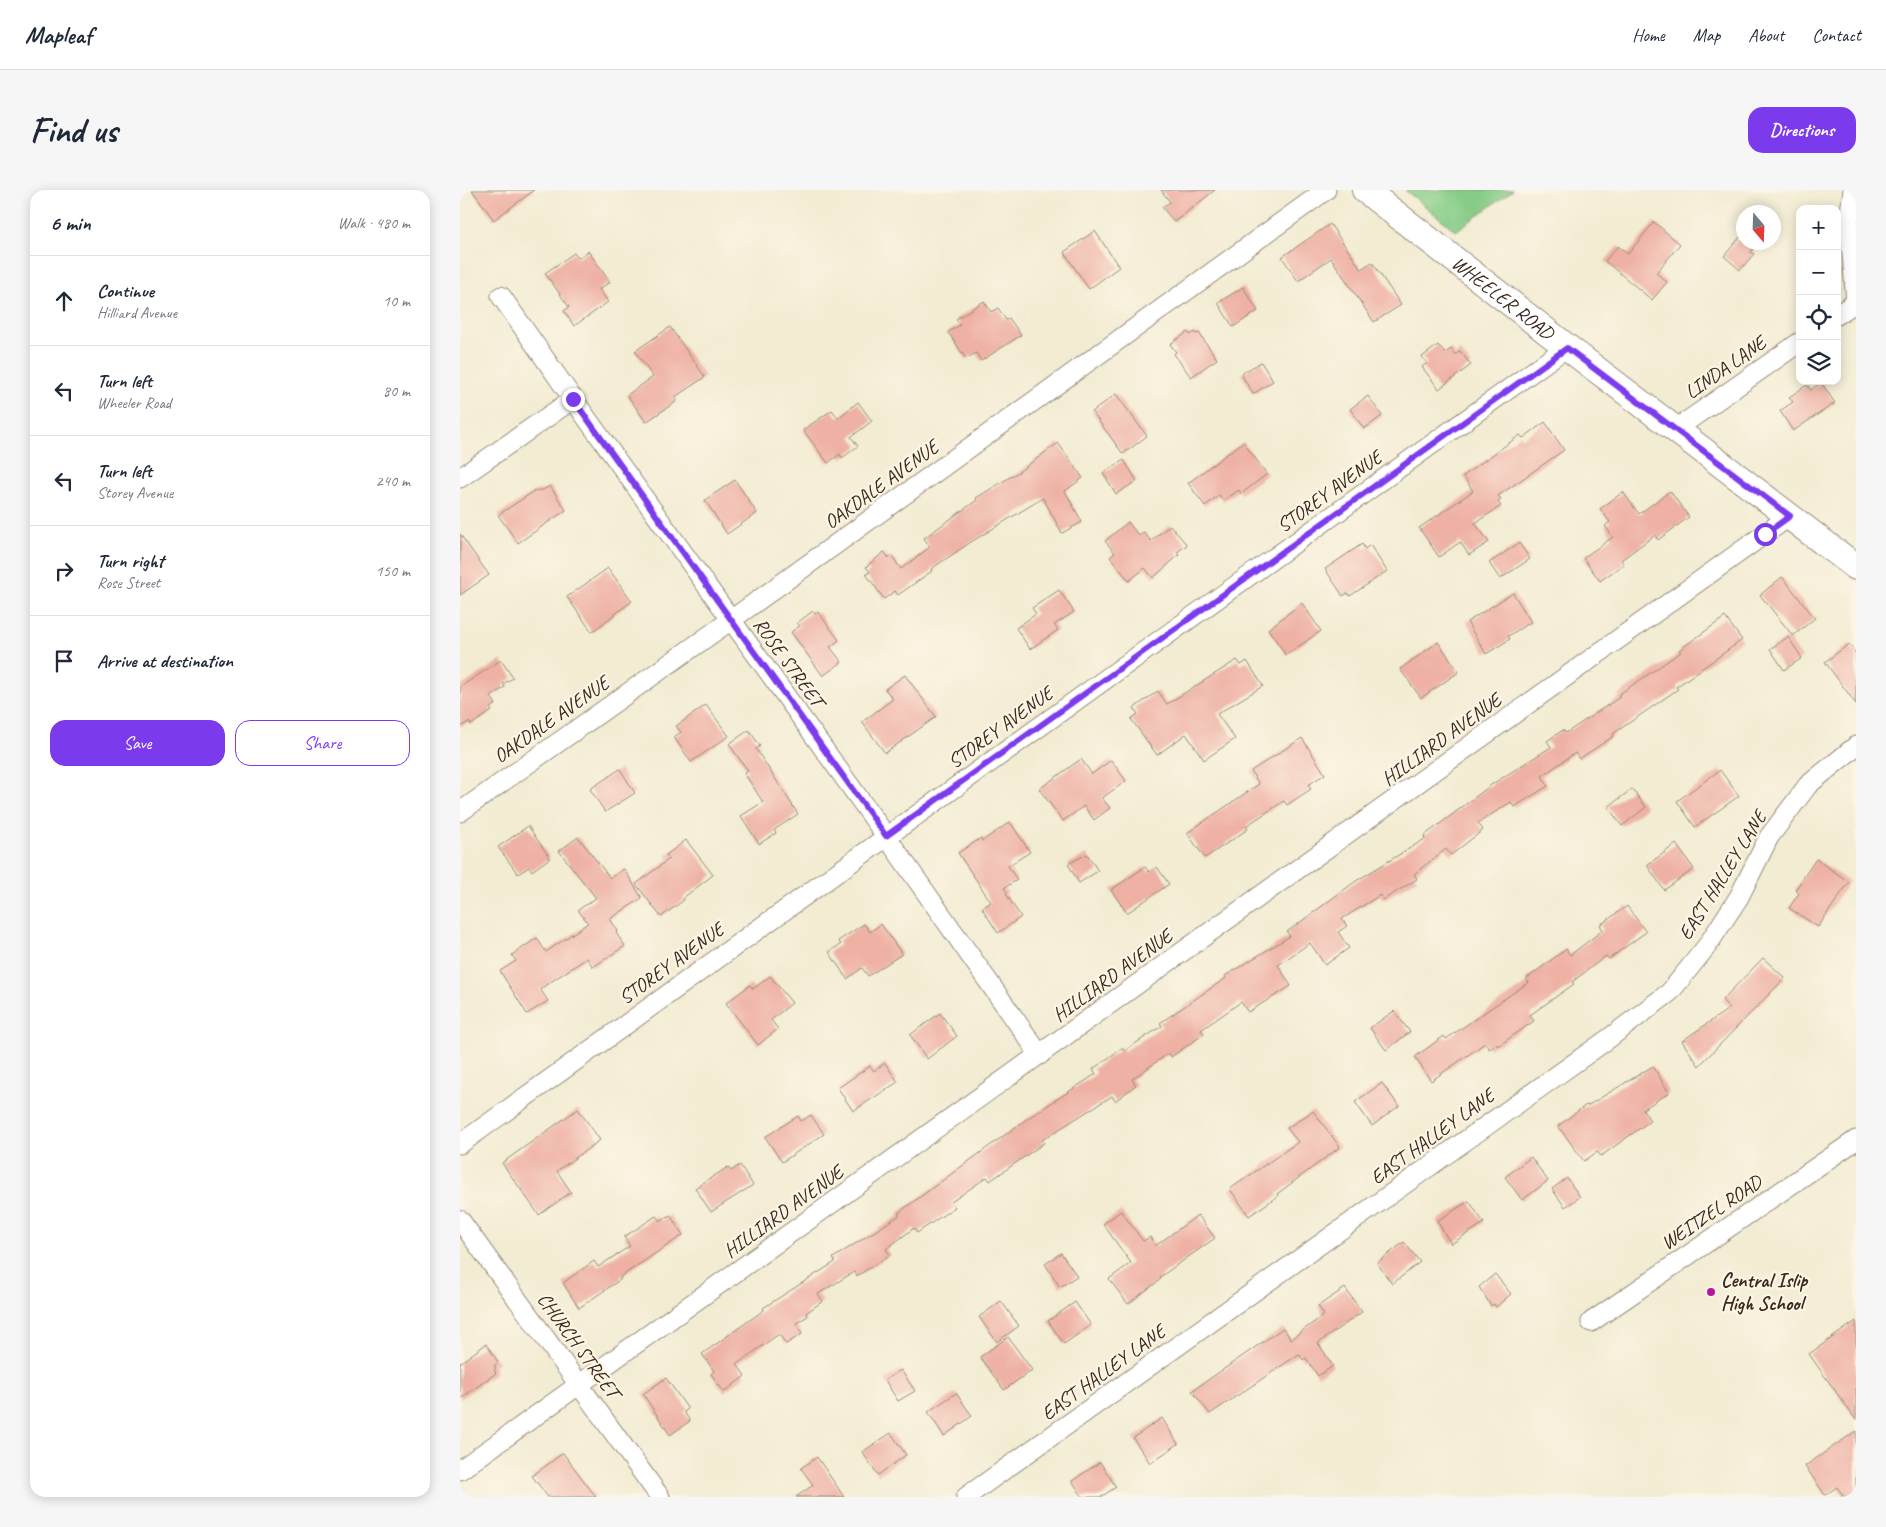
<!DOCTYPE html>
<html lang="en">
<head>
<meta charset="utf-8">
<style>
	body { margin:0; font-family:Caveat,sans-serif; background:#f6f6f7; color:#1f2937 }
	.controls { position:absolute; right:15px; top:15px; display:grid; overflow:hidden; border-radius:10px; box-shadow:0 2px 12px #0003 }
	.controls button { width:45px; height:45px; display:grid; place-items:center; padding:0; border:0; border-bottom:1px solid #e0e1e3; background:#fff; color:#1f2937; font:25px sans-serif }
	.compass { position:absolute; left:1276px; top:15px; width:45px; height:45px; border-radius:50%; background:#fff; box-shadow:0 2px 12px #0003; rotate:161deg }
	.stop { position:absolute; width:15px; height:15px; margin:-11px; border:4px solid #7c3aed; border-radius:50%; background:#fff }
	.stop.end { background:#7c3aed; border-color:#fff; box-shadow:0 1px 5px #0008 }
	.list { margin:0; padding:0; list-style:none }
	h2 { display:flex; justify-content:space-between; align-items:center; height:65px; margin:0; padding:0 20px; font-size:21px }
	h2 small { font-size:16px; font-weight:400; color:#747a83 }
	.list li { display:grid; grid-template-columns:32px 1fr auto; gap:15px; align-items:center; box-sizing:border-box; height:90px; padding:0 20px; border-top:1px solid #e0e1e3 }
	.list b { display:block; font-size:19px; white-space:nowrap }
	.list p { margin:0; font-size:16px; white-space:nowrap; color:#747a83 }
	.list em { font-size:16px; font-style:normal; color:#747a83 }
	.actions { display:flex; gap:10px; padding:15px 20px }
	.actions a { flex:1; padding:11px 0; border:1px solid #7c3aed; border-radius:15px; text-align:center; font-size:18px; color:#7c3aed }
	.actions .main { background:#7c3aed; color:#fff }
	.icon { flex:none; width:28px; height:28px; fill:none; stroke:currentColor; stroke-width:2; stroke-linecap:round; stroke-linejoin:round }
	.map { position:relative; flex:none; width:1396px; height:1307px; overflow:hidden; border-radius:15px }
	header { display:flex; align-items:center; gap:30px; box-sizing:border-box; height:70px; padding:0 25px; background:#fff; border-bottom:1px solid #e0e1e3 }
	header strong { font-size:24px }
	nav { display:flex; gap:28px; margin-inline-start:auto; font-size:18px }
	.intro { display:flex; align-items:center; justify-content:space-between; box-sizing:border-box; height:120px; padding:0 30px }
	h1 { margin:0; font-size:35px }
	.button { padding:12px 22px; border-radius:15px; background:#7c3aed; color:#fff; font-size:18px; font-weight:700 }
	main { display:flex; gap:30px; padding:0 30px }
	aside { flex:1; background:#fff; border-radius:15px; box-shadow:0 2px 12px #0003 }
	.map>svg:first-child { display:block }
	.green { fill:#86cc87; stroke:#607b52 }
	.building { fill:#eeb1a4 }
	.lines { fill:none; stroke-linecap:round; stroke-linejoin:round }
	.minor-casing { stroke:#968b78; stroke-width:21 }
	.secondary-casing { stroke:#968b78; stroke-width:28 }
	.minor { stroke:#fff; stroke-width:19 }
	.secondary { stroke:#fff; stroke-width:26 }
	.route { stroke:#7c3aed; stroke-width:6 }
	.poi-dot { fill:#b5179e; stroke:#fcf5e5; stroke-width:2 }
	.labels { text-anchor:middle; stroke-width:4.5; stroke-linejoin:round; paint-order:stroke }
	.street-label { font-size:20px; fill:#3b2a1e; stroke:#fcf5e5 }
	.poi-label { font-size:20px; font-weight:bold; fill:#3b2a1e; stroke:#fcf5e5; text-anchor:start }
</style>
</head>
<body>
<header>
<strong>Mapleaf</strong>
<nav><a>Home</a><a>Map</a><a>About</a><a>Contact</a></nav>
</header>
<div class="intro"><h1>Find us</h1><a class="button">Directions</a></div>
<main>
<aside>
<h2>6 min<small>Walk · 480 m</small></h2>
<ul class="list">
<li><svg class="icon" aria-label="ahead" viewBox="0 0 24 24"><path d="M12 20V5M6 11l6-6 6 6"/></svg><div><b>Continue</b><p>Hilliard Avenue</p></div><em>10 m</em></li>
<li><svg class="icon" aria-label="left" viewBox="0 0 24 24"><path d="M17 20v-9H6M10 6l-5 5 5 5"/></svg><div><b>Turn left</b><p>Wheeler Road</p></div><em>80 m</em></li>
<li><svg class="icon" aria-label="left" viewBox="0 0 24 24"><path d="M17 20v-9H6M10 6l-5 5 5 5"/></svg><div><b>Turn left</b><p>Storey Avenue</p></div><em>240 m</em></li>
<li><svg class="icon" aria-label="right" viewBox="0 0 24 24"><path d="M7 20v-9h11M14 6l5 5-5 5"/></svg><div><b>Turn right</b><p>Rose Street</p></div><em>150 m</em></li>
<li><svg class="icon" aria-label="arrive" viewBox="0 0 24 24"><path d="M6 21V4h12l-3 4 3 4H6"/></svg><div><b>Arrive at destination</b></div></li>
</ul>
<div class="actions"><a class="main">Save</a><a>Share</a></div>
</aside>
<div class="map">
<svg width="1396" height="1307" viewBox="0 0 1396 1307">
	<rect width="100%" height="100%" fill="#fcf5e5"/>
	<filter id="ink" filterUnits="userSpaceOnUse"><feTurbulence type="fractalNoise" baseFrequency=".02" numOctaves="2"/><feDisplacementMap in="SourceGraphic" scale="10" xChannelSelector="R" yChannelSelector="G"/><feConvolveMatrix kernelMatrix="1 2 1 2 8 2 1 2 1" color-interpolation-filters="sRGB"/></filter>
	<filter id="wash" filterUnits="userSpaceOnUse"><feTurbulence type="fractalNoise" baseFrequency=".0096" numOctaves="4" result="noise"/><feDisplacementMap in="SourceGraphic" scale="20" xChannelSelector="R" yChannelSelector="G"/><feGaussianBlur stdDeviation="1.12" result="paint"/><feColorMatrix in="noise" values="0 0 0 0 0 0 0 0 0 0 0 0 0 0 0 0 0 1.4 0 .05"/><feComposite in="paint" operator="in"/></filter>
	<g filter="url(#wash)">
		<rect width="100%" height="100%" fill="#f2ecd3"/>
		<!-- green -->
		<path class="green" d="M945,0H1053L996,41Z"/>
		<g id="blocks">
			<!-- building -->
			<path class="building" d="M12,0H74L34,30Z
				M701,0H755L714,32L702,17L710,12Z
				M1194,32L1220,54L1196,83L1207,92L1192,110L1145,71L1158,56L1168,64Z
				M870,34L901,79L912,72L941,115L914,132L871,68L838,91L822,67Z
				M635,41L659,77L629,99L604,62Z
				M1281,46L1284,48V52H1289L1294,58L1291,62L1294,64L1280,80L1264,66Z
				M128,61L150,92L139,99L148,112L114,136L104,121L109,117L85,83L114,63L118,68Z
				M783,97L798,121L773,137L758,113Z
				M524,111L531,122L538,118L546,130L549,128L561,145L521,171L516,163L506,169L488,142L500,135L496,129Z
				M210,137L245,187L215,207L217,211L186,232L167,205L193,187L175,161Z
				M728,142L730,145L735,142L736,144L739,143L757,169L731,187L714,164L716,162L710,154Z
				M978,155L985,163L991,159L995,165L1000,161L1011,175L979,199L962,177L967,173L962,167Z
				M801,172L813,191L793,204L781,184Z
				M1361,192L1375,213L1333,241L1320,221L1333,212L1329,207L1347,195L1351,200Z
				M656,204L687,246L663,264L632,222Z
				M908,206L922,226L904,239L890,219Z
				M398,212L412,231L391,247L398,256L382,268L380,264L368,273L343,240L372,220L378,228Z
				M1085,232L1104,260L1038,306L1041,309L1038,312L1041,316L1015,333L1029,352L1009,365L1000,352L979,367L959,338L1013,301L1003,286L1060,245L1063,248Z
				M783,252L807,284L781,304L779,300L763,311L759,305L745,316L728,293Z
				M598,253L623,288L605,301L622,332L602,343L583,308L511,352L471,379L472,381L438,405L435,401L424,409L406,384L410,382L406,377L424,362L429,368L432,366L441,379L470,357L464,348L517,310L516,308L560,281Z
				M664,270L677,291L656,304L643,283Z
				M275,290L297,323L267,344L245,310Z
				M90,296L106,320L58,353L38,325L76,300L77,301L80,299L81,301Z
				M1210,301L1229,327L1198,350L1195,345L1161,370L1164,374L1140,391L1123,368L1153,347L1145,336L1150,332L1140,319L1163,302L1179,324Z
				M668,332L679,346L684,342L691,351L710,335L727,355L717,362L719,365L693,388L685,378L669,391L650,367L655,363L645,351Z
				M0,344L29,385L0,405Z
				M1059,353L1070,369L1040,389L1029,373Z
				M902,354L905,359L910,355L927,381L890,406L888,403L883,406L865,379Z
				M148,378L172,411L132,442L107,407Z
				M1322,387L1355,428L1333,446L1300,405Z
				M599,400L614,422L594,435L598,440L570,459L556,438L576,424L572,418Z
				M1053,403L1071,432L1048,446L1050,449L1026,464L1007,432Z
				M842,413L861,441L826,465L808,439Z
				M353,421L355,424L358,422L379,450L370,457L382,472L363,486L331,442L340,436L337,433Z
				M1265,427L1282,450L1216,497L1218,499L1153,544L1154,546L1119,569L1115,563L1082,586L1088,596L1054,617L1051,612L1018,633L1023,640L991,665L986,659L954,684L957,689L923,710L920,705L882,729L887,736L878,742L889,758L865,775L850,753L818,775L831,796L788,822L781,812L741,840L744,844L711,867L709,863L672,889L676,895L655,911L652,906L582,950L584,953L530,991L527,987L491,1012L495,1017L457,1043L454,1038L426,1059L430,1065L397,1086L394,1082L358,1104L363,1111L346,1123L348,1126L336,1133L342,1144L326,1154L319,1144L277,1174L285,1186L264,1202L251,1184L254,1181L242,1164L304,1120L303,1118L375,1072L373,1068L440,1025L438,1023L568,928L636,884L633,879L662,858L664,861L702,836L700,833L766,788L765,786L830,746L827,742L896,691L965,649L964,646L1031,595L1091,557L1087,551L1103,540L1106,543L1160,507L1158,505L1221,462L1219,460Z
				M1328,447L1342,468L1324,480L1310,459Z
				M978,452L999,482L961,508L940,479Z
				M1389,454L1396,464V514L1365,472Z
				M41,470L53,488L43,494L45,497L31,507L36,514L30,518L32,521L11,535L9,532L0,537V497Z
				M777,470L781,475L787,471L803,496L757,524L775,549L744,570L726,544L697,565L671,529L678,524L674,518L698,501L707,514Z
				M445,485L476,527L425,563L402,532L433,509L425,499Z
				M246,515L269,546L231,572L214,547L221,542L216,536Z
				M289,540L300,556L296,559L338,624L314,640L316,643L299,654L281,626L303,612L284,583L288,581L269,554Z
				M842,548L865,584L848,595L851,599L827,615L824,611L786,636L788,639L745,668L727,643L799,594L791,581Z
				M621,569L632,584L651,570L666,591L642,608L650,618L634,630L624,616L603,631L579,599Z
				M160,579L175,603L145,622L130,599Z
				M1260,580L1279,606L1235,637L1217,611Z
				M1172,599L1186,617L1162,636L1148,617Z
				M550,632L570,662L548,676L557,690L544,698L547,702L546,704L561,727L538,743L522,718L531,712L498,663L521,648L522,651Z
				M68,636L90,668L72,681L69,677L58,684L38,657Z
				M118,647L150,688L164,679L182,708L150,729L158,741L156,743L165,756L133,777L127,768L80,799L88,811L67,824L40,781L56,771L52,765L77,748L86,762L128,733L118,720L136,708L99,661Z
				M226,650L253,685L223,708L224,710L201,727L176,694L209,669L206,665Z
				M1216,654L1234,679L1204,700L1187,675Z
				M627,664L638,681L619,693L608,674Z
				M1356,669L1389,692L1358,737L1329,718L1339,703L1335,700Z
				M685,677L689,682L697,677L709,694L667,723L651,700Z
				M1167,716L1186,742L1149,769L1146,766L1112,792L1114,794L1070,825L1074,831L1038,856L1037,854L1029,859L1025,853L971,891L955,867L984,846L986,849L1069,792L1066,789L1106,759L1110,765L1143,740L1140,735Z
				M404,734L410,742L421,734L442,764L408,786L402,778L387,789L369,762L381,754L378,751Z
				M1303,768L1325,788L1239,876L1222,851L1270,818L1262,810Z
				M310,786L332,813L311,830L318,839L298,855L266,813L290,795L293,799Z
				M934,821L950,842L926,860L910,838Z
				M480,823L497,846L467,869L450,845Z
				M425,873L438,892L393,921L378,898L410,876L414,881Z
				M1193,876L1209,903L1183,919L1190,931L1141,966L1137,962L1124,971L1098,936L1126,915L1127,916Z
				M922,893L939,916L912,936L895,912Z
				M118,919L140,950L97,981L111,1002L79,1025L42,973Z
				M853,921L880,957L817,1004L818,1006L789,1026L770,999L838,952L827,938Z
				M351,925L364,944L322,972L305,947L338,926L341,931Z
				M1071,967L1088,991L1062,1010L1045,987Z
				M280,975L293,995L251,1022L235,998L268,977L271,981Z
				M1107,988L1120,1007L1105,1017L1092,999Z
				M1009,1011L1024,1033L991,1054L977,1031Z
				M661,1021L683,1051L690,1047L695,1056L738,1025L755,1048L700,1087L701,1089L668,1114L649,1089L671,1073L643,1034Z
				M210,1025L223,1045L160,1087L161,1089L119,1118L103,1093L134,1071L138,1077L170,1056L164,1047L196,1026L200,1031Z
				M944,1052L960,1072L932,1094L917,1073Z
				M601,1063L617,1086L600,1097L585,1074Z
				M1035,1084L1051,1104L1036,1117L1034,1114L1031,1116L1019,1097Z
				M885,1098L902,1122L858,1153L873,1176L858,1186L846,1168L843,1170L839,1164L750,1224L732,1201L823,1138L831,1149L864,1125L858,1116Z
				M541,1111L559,1136L537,1152L519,1127Z
				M615,1112L631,1135L604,1154L588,1131Z
				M1396,1131V1230L1349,1164Z
				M548,1147L572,1180L544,1200L520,1167Z
				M26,1154L38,1172L34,1176L36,1178L34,1180L36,1183L0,1209V1173Z
				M441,1180L455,1201L438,1211L425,1190Z
				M206,1188L228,1219L224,1222L230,1231L210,1245L183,1204Z
				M496,1203L512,1226L484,1246L468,1222Z
				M702,1228L718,1254L690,1273L673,1248Z
				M1396,1241V1307H1384L1377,1297L1365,1305L1345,1276Z
				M431,1243L446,1265L418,1285L402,1262Z
				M103,1263L136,1307H88L72,1286Z
				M357,1267L384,1307H336L353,1295L341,1278Z
				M640,1272L656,1297L641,1307H623L612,1291Z"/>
		</g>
	</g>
	<g filter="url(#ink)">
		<use href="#blocks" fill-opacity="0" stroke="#968b78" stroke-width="1"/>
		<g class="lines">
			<defs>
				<path id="minor" d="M41,106L113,209L426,646L580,865
					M1377,125L1396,112L1389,30L1393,0
					M1216,239L1340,152
					M0,288L113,209
					M0,622L271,430L866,0
					M0,954L1107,157
					M0,1030L200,1307
					M1131,1132L1396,950
					M0,1280L1330,326
					M506,1307L1148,849L1210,802L1247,756L1279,707L1309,647L1348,595L1396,556"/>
				<g id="secondary">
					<path id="s1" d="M905,0L1107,157L1396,377"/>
				</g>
			</defs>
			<!-- minor casing -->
			<use href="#minor" class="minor-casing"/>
			<!-- secondary casing -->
			<use href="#secondary" class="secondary-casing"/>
			<!-- minor -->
			<use href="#minor" class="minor"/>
			<!-- secondary -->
			<use href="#secondary" class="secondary"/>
		</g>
	</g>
	<g class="lines" filter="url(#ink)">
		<!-- route -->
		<path class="route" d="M113,209L426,646L1107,158L1330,326L1305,344"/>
	</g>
	<!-- markers -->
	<circle class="poi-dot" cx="1251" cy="1102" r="5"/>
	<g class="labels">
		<!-- street labels -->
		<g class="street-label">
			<text dy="7" stroke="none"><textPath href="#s1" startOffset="175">WHEELER ROAD</textPath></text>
			<text transform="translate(1265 177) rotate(-35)" y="7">LINDA LANE</text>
			<text transform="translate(421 294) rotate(-36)" y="7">OAKDALE AVENUE</text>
			<text transform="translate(869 301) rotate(-36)" y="7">STOREY AVENUE</text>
			<text transform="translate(329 472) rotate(54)" y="7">ROSE STREET</text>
			<text transform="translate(91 529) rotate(-35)" y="7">OAKDALE AVENUE</text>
			<text transform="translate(540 537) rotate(-36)" y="7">STOREY AVENUE</text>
			<text transform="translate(981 549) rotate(-36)" y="7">HILLIARD AVENUE</text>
			<text transform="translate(1262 685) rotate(-58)" y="7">EAST HALLEY LANE</text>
			<text transform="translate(211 773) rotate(-36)" y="7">STOREY AVENUE</text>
			<text transform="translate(652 785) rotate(-36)" y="7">HILLIARD AVENUE</text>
			<text transform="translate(972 946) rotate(-36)" y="7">EAST HALLEY LANE</text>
			<text transform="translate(323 1021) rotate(-36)" y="7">HILLIARD AVENUE</text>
			<text transform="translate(1251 1022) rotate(-34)" y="7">WEITZEL ROAD</text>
			<text transform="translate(119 1155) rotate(54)" y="7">CHURCH STREET</text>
			<text transform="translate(643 1182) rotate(-36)" y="7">EAST HALLEY LANE</text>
		</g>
		<!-- poi labels -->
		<g class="poi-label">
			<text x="1261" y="1097">Central Islip<tspan x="1261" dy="23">High School</tspan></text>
		</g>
	</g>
</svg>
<div class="controls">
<button>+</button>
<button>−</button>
<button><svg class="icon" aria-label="locate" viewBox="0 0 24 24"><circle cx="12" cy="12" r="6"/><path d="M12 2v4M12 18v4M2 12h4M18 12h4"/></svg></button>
<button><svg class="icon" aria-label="layers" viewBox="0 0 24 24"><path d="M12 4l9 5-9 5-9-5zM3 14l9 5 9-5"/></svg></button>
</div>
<svg class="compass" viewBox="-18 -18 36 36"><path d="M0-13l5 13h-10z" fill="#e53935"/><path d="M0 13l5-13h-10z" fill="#747a83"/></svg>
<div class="stop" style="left:1305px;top:344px"></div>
<div class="stop end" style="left:113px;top:209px"></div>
</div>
</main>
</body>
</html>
